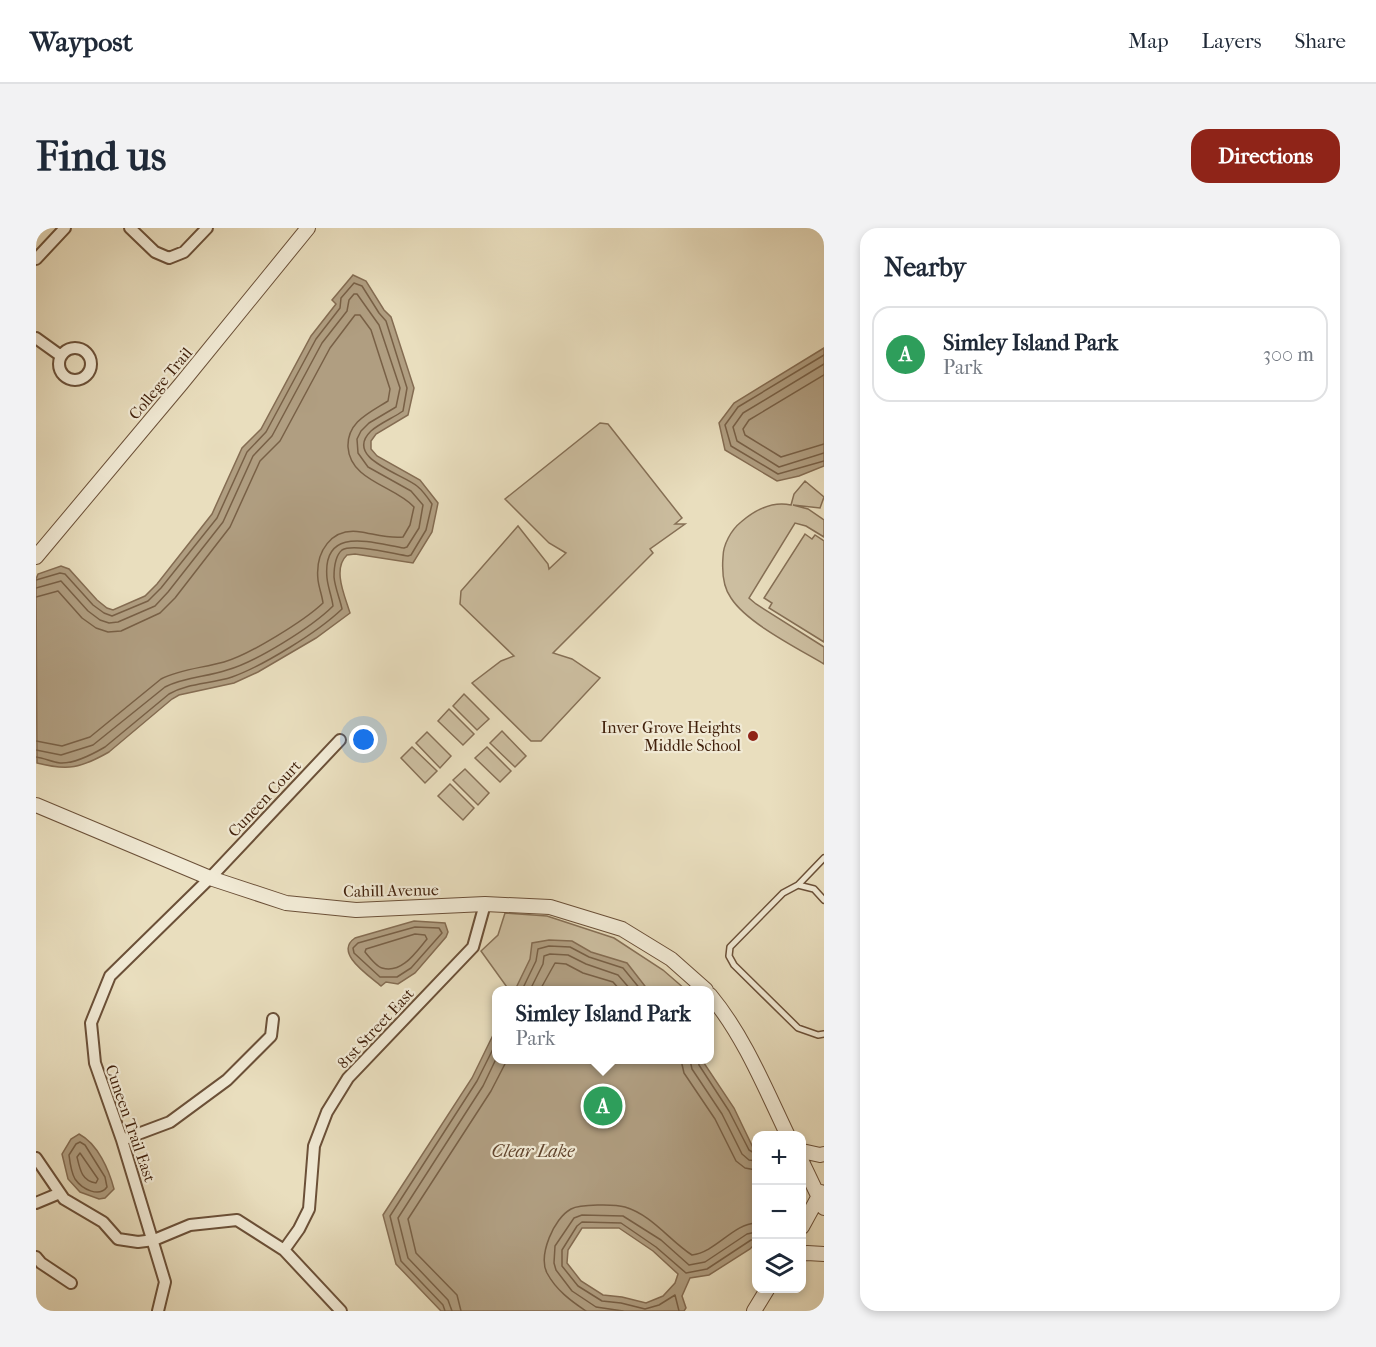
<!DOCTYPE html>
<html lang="en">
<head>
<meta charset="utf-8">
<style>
	body { margin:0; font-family:"IM FELL French Canon",serif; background:#f2f2f3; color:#1f2937 }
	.controls { position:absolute; right:18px; bottom:18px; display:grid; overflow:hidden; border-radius:12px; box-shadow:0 3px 9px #0003 }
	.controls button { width:54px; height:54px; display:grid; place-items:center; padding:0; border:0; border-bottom:2px solid #e0e1e3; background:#fff; color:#1f2937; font:30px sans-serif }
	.you { position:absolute; left:328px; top:512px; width:21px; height:21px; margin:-15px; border:4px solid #fff; border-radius:50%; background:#1a73e8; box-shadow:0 0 0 9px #1a73e833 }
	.badge { display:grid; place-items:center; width:39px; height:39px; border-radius:50%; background:#8f2418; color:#fff; font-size:20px; font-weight:700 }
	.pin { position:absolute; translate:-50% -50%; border:3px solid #fff; box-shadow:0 2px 6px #0006 }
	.popup { position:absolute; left:456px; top:758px; width:222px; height:78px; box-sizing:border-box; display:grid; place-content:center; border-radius:12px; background:#fff; filter:drop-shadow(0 2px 4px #0005); font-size:20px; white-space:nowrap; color:#747a83 }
	.popup b { font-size:22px; color:#1f2937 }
	.popup::after { content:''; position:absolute; left:50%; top:100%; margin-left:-12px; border:12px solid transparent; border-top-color:#fff }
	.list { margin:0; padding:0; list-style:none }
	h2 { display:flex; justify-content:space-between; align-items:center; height:78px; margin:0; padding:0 24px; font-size:26px }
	h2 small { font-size:20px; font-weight:400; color:#747a83 }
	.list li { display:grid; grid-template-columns:39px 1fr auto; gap:18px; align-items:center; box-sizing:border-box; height:96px; margin:0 12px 12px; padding:0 12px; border:2px solid #e0e1e3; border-radius:18px }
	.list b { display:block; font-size:22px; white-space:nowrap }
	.list p { margin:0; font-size:20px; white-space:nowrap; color:#747a83 }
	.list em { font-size:20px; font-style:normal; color:#747a83 }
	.icon { flex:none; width:33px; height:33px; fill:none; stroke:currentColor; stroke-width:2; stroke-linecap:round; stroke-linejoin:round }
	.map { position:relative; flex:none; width:788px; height:1083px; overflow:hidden; border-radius:18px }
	header { display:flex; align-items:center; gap:36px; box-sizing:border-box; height:84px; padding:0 30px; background:#fff; border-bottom:2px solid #e0e1e3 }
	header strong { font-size:28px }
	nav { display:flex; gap:33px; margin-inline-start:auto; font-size:21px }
	.intro { display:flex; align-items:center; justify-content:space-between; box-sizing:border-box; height:144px; padding:0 36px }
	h1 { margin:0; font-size:42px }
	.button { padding:15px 27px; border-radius:18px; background:#8f2418; color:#fff; font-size:21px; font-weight:700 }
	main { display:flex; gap:36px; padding:0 36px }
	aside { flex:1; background:#fff; border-radius:18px; box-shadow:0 3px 9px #0003 }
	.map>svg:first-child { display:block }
	.green { fill:#ccbea0; stroke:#867056; stroke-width:1.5 }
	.water { fill:#b09e81; stroke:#846c52; stroke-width:1.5; fill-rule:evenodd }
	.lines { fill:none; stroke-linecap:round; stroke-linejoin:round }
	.shore { stroke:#786046; stroke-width:1.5 }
	.service-casing { stroke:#6b5038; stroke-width:8 }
	.minor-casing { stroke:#6b5038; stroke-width:14 }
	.tertiary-casing { stroke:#6b5038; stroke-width:16 }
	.service { stroke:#f1ead5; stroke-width:5 }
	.minor { stroke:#f1ead5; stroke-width:10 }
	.tertiary { stroke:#f1ead5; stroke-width:14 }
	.poi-dot { fill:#8f2418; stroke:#f1ead5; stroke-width:2 }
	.labels { text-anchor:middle; stroke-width:4.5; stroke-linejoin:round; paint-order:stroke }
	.street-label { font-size:16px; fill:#41210c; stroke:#f1ead5 }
	.poi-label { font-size:16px; fill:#41210c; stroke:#f1ead5; text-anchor:end }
	.water-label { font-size:18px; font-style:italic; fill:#62462f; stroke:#f1ead5 }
</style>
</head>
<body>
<header>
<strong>Waypost</strong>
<nav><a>Map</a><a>Layers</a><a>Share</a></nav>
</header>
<div class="intro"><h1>Find us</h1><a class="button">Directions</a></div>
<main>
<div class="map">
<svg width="788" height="1083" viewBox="0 0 788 1083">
	<rect width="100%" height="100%" fill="#e9debe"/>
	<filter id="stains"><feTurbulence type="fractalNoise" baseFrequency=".00333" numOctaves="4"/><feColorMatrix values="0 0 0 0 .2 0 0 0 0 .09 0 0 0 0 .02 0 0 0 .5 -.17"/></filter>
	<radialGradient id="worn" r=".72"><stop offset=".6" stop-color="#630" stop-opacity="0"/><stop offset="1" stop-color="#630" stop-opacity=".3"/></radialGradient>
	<!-- green -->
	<path class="green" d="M564,195L572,196L646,290L639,296H649L614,321L617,325L517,425L536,431L564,450L505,513H495L436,455L465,433L478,428L424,376L425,363L482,298L512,336L513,341L530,325L513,315L469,271Z
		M769,253L788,269L784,280L757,277L772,281L788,292V309L770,298L759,295L713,370L720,376L788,419V436C761,420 711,395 695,370C687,359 686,342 687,329C687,317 695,302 705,294C719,282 737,273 755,277L758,266Z
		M769,306L776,311L779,307L788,313V414L733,380L736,375L728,370Z
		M428,466L453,491L441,502L417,478Z
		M413,481L438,506L427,517L402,493Z
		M466,503L490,528L479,539L454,515Z
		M391,504L415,528L404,540L380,515Z
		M376,519L401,543L389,555L365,530Z
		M451,519L475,543L464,554L439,530Z
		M429,541L453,565L442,577L417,552Z
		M414,556L438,580L427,592L402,568Z
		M469,685L511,688L578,710L627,742L650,762H473L445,723L462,707Z"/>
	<!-- water -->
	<path class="water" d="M317,47L330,53L348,82L355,89L378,160L372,187L340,206L335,213V221L341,228L384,252L402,275L396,304L377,335L319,326L311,327C296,341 309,368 314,385L280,410L222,444L198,455L143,467L136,471L73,524C45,540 32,543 1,535L0,351L2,346L25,338L33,341L61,372L71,380L77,382L109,368L121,356L176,286L206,220L225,201L275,108L300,76L296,72Z
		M788,120V238L763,248L741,253L689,222L683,195L698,175Z
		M378,693L409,695L412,704L410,709L379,745L362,756L350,754L345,758C334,748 297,725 319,710Z
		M513,712L536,713L555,724L591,735L612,762H479L494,731L496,715Z
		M460,801V832H666L698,880L720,926V1015L714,1021L673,1047L654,1050L646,1068L650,1080L648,1083H405L360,1036L347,987L436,850ZM583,1000L617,1023L642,1046L639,1055L627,1068L610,1075L586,1069L567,1067L545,1053L531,1035L532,1022L546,1000Z
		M43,906C62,916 73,942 78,961L69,970L63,971L44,964L32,951L26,926L35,911Z"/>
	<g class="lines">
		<!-- shore -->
		<path class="shore" d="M788,127L702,179L689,197L695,218L742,246L788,233
			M788,136L707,185L697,199L701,213L743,239L788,225
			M788,147L713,192L707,201L709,207L745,229L788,216
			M0,352L24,345L29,346L57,377L68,385L76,388L112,373L125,360L181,290L211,224L230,204L280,111L304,80L305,70L318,55L326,58L343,85L350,93L371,160L367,183C357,190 344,195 335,203C307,230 367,246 381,258C386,262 392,270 396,276L390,302L375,327L372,328C358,326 317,315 306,322C299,328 298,340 298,349C299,360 304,371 306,381C282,404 227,438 196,449C175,456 152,455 133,466L69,519C57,526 38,536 24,535C16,534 8,530 0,529
			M0,360L25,353L52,383L64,392L73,395L82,394L119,378L132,364L187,294L217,228L236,208L286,115L311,83L313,72L318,66H321L343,97L364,160L360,179L333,195L325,203L321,211L322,225L332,239L375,263L387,277L383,300L371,319L368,320C336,315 286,297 291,350C292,360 296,369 297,378C276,399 220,434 191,442C171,449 148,449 129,459L57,517L25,527L0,522
			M0,369L22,363L46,390L60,400L72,404L85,403L124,385L139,370L194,299L224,233L244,213L294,120L319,87H324L335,102L354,161L352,173C333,185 311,194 312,219C314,253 359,258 378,279L374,297L367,309C354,311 338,306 325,304C295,299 279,324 282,352C283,360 286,367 287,375C268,393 213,427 188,434C167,440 144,441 125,451L54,509L26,518L0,513
			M379,699L403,700L406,705L375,740L361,749H344L318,725L317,720L322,715Z
			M379,706L389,707L391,711C380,724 366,746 346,740C341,739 333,729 329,724L330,721Z
			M486,762L500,733L502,721L513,718L534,719L553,729L587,740L605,762
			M494,762L507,736L508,728L514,726L532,727L550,736L582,747L595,762
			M504,762L519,735L530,736L547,745L577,754L584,762
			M645,832L648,845L679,891L700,933L709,940L720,942
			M654,832L656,841L686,886L706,926L713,932L720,933
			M662,832L663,837L693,883L713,922L720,926
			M44,914L49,917L69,949L71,959C63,970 46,961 39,951C35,944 34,935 33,927L40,916Z
			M44,925L62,951L60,955C46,953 44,942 41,929Z
			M409,1083L407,1077L365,1033L354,988L441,853L460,815
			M416,1083L412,1072L372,1030L362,990L447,858L460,831
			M425,1083L421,1067L380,1025L372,991L455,863L471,832
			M550,1083C535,1073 520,1062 511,1045C502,1027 518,990 535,981C544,976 579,976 589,979C616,987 634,1013 656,1027C680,1024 697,996 720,995
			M587,1083L560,1079L536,1063L520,1042L518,1035L519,1018L538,990L546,987L587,988L625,1012L653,1037L669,1034L711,1006L720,1004
			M643,1083L639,1067L623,1077L609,1081L585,1075L566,1073L542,1058L526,1038V1022L541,998L546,994L585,995L620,1019L650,1045L671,1041L715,1012L720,1011"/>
		<defs>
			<path id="service" d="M762,657L788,630
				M788,672L778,661L762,657L747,665L694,719L693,728L698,737L762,800L782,807L788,806"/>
			<path id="minor" d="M94,0L119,24L133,30L148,24L171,0
				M0,31L29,0
				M0,110L25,128
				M23 136a16 16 0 1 1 32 0a16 16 0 1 1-32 0Z
				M86,912L134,894L191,852L235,808L237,791
				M0,930L28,971L67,994L82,1011L102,1014L118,1012L154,997L201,992L248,1022L305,1083
				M0,975L24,965
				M248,1022L263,1001L273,981L278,918L291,884L312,850L437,719L449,676
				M0,1029L5,1035L35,1055
				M122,1083L129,1054L86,912L59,835L55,795L74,748L174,650L304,512"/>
			<path id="tertiary" d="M0,329L145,156L272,0
				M0,577L174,650L250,675L320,682L449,676L514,679L586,701L635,731L670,762
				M674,767C708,808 729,860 752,908
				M766,923L784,927L788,926
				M766,934L788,980
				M766,999L785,964
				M766,1026L771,1025L788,1026
				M718,1083L732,1060"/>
		</defs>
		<!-- service casing -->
		<use href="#service" class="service-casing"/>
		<!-- minor casing -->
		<use href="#minor" class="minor-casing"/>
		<!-- tertiary casing -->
		<use href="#tertiary" class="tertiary-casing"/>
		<!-- service -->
		<use href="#service" class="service"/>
		<!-- minor -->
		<use href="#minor" class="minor"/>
		<!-- tertiary -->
		<use href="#tertiary" class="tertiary"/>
	</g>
	<!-- markers -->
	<circle class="poi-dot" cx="717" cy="508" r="6"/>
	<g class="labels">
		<!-- street labels -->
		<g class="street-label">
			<text transform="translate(124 155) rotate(-50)" y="6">College Trail</text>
			<text transform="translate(228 570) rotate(-47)" y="6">Cuneen Court</text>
			<text transform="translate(355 662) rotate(-1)" y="6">Cahill Avenue</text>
			<text transform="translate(339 800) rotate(-47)" y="6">81st Street East</text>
			<text transform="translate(95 895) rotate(71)" y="6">Cuneen Trail East</text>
		</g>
		<!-- poi labels -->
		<g class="poi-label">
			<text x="705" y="505">Inver Grove Heights<tspan x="705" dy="18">Middle School</tspan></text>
		</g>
		<!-- water labels -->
		<g class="water-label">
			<text x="497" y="929">Clear Lake</text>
		</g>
	</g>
	<rect width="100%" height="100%" filter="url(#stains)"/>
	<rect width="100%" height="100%" fill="url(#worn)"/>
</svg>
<div class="controls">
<button>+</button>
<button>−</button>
<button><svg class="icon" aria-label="layers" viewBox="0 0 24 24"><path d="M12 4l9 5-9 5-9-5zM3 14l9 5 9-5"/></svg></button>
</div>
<div class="you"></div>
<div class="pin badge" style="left:567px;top:878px;background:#2e9e5b">A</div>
<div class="popup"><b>Simley Island Park</b>Park</div>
</div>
<aside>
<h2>Nearby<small></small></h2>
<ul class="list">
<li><span class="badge" style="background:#2e9e5b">A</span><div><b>Simley Island Park</b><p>Park</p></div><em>300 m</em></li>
</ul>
</aside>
</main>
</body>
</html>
